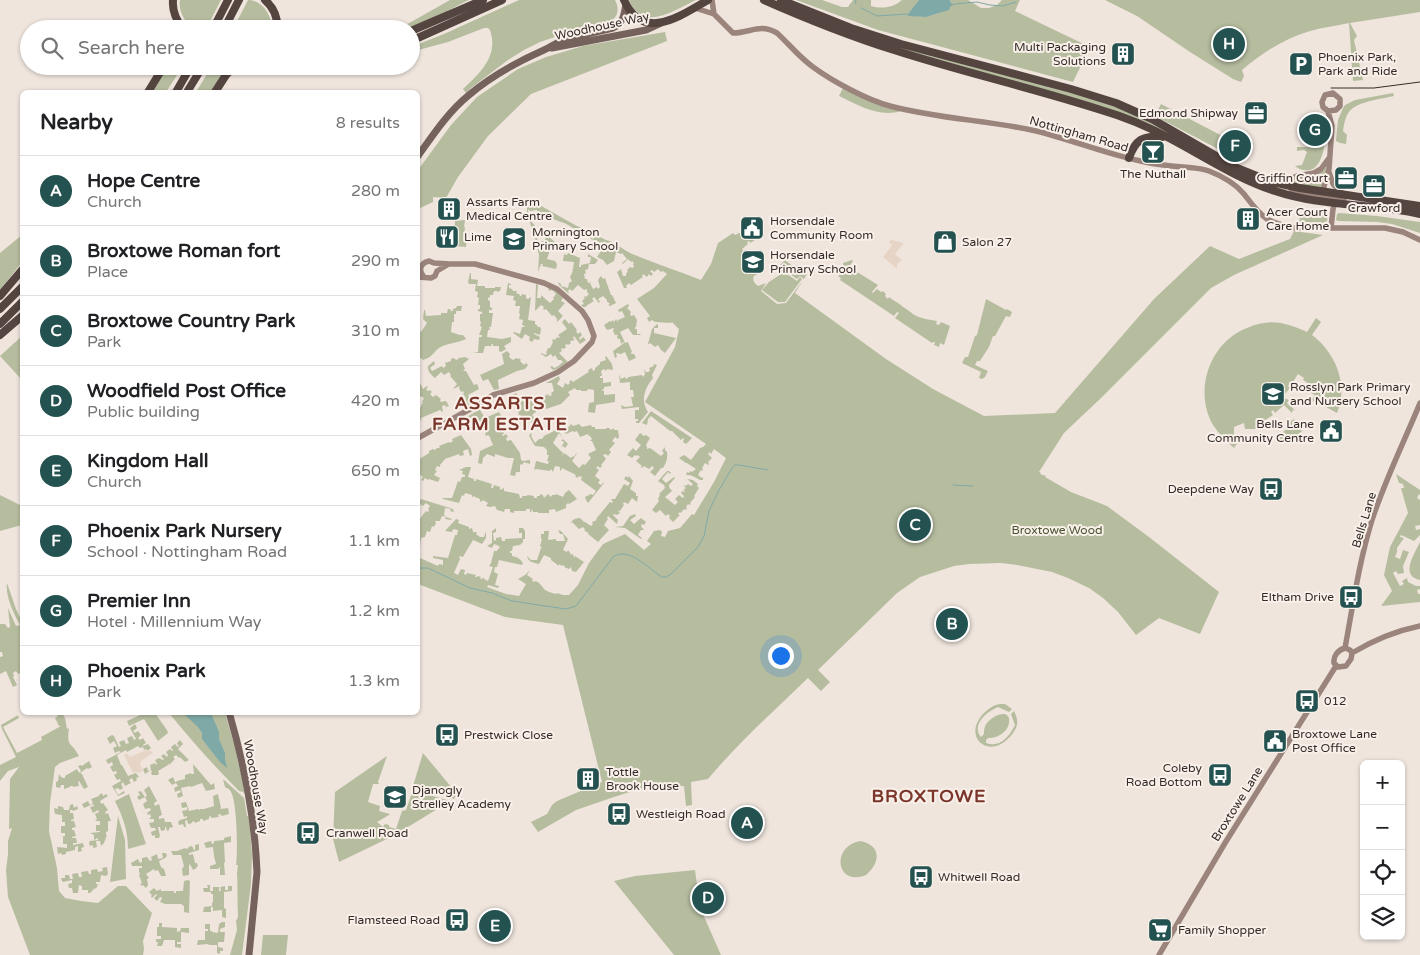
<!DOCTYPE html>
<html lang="en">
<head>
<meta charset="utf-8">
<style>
	body { margin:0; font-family:"Varela Round",sans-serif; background:#f2f2f2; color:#202124 }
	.controls { position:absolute; right:15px; bottom:15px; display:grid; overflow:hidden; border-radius:8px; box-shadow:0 1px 4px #0004 }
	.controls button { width:45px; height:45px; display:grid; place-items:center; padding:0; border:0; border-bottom:1px solid #e0e0e0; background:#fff; color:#202124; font:25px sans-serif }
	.you { position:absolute; left:780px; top:655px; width:18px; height:18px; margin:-12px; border:4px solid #fff; border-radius:50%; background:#1a73e8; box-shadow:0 0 0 8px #1a73e833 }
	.badge { display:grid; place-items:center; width:32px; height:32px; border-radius:50%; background:#235250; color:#fff; font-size:16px; font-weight:700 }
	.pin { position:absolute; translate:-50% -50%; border:2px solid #fff; box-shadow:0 1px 5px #0006 }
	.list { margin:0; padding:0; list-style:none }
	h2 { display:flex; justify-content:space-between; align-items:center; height:65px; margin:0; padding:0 20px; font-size:21px }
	h2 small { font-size:16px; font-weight:400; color:#757577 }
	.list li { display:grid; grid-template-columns:32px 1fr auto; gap:15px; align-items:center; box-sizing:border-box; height:70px; padding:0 20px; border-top:1px solid #e0e0e0 }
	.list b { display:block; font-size:19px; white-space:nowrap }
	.list p { margin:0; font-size:16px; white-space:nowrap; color:#757577 }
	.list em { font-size:16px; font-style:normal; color:#757577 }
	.icon { flex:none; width:28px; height:28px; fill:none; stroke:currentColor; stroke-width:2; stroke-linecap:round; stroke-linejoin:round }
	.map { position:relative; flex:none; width:1420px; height:955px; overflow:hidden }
	.search { position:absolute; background:#fff; box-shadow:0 1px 4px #0004; left:20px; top:20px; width:400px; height:55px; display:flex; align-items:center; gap:12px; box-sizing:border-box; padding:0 18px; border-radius:28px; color:#757577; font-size:19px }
	.panel { position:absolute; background:#fff; box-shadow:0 1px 4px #0004; left:20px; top:90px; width:400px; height:625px; border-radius:8px }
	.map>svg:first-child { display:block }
	.green { fill:#b6bd9f }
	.plaza { fill:#e6d5c6 }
	.water { fill:#7fa9a7 }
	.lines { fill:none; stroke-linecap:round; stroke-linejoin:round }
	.stream { stroke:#7fa9a7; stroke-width:1 }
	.secondary { stroke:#9a847c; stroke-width:5.5 }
	.primary { stroke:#75625c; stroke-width:7 }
	.highway { stroke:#554541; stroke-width:8 }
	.tram { stroke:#352c29; stroke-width:1 }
	.labels { text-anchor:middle; stroke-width:4; stroke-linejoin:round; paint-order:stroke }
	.street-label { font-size:12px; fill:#352c29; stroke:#f8f0e9 }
	.poi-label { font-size:12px; fill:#352c29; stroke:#f8f0e9; text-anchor:start }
	.park-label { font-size:12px; fill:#47502f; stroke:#f8f0e9 }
	.district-label { font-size:18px; font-weight:bold; letter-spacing:1px; fill:#7b362b; stroke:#f8f0e9 }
</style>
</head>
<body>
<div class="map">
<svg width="1420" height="955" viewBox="0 0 1420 955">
	<rect width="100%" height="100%" fill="#efe5dd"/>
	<!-- green -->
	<path class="green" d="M180,0H221L206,29H194C185,22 178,12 180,0Z
		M248,0C263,0 272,16 272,29H233Z
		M450,0H469C450,9 417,29 396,29L404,26Z
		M519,0H615C619,7 619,16 611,21L570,32L540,42L524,50L508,60L471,88L466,93L463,89C480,73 499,56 490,30L488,28H484L448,42L411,52V47L444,34Z
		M629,0H696C675,10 643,33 629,0Z
		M772,0H776L817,17L1088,96L1123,107L1278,187V188L1286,189L1288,192L1259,183L1173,137L956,66L848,32Z
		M796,0H822L842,7H848L853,0H871V6C882,9 893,8 902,0H920L908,14C922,20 943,14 954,4L951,3L950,0H968L981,8H989L997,5L1002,0H1020L1015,11L1090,47L1073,82L878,30Z
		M1105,0H1420V12L1350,23L1357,36L1354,40L1363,80L1353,81L1349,23C1336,26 1323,27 1310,31C1285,38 1262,53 1242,70L1244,76L1241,82L1233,79L1190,52L1137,16Z
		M665,32L667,41L531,94L488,136L458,177L446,198L433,197V202L418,209V170L451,125L477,97L518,69L546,57L583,46Z
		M167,66H183L166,92H151Z
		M212,66H231L212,92H196Z
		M843,88L901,111C879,118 858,105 839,96Z
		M1393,93L1394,96C1382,99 1357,101 1349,112C1345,117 1344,125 1343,131L1347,135L1346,144L1340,143L1336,141L1338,120L1343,108L1345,105L1355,100Z
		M1161,104L1228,139L1222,151L1155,116Z
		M1317,113L1322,115L1324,119C1323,124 1325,126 1325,130C1326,142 1323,167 1310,170C1304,171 1300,170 1295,166L1302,165L1307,152L1304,150L1297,151V147H1319V146L1321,145L1320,138H1317V135L1320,134V125H1318Z
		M1327,166L1321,189L1293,184L1295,179C1310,174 1315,179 1327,166Z
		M527,201L536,203L575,225L606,240C614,241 622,249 630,253C653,263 678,271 701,280L711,264L718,243L733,233L735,235L743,231L750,236L751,235L755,240L750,243L749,241L747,242L748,244L742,249L744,252L745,250L748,256H746L747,258H749L753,264H755L761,269V272L754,276C752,280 754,283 758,286L766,283L761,291L777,304L786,303L804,279L800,276L797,279L784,270L783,271L779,266L785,260L794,267L797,265L807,274L795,293L886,359L933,389L984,416L1055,413L1154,299L1210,246L1239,259L1290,239L1294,231L1323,235L1234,275L1211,288L1101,398L1064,433L1039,472L1041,473L1040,474L1046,476L1045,477L1071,492L1107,506L1149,537L1219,592L1200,634L1159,618L1136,635L1118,612L1103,598L1089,588L1068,578L1052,572L1017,565L1001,563L969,564L954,566L920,577L897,593L818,670L830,682L821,691L808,678C774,711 738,743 708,779L691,782L692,805L686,806L684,786L653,787L633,791L614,797L576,810L538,832L531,822L547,814L552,805L557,801L602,782L563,625L505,617L418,584V550H420V558L438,566L439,564L443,565V560L433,558V556L448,558L455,535H457L458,530L453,529L452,532L445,531L456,519L459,520L458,523L469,527V529L472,528L473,532H477L476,534L480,537H484L486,531V538L482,544L473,540L464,555L463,557L460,556L459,558L462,560L460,559L454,573L458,575L461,569L465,570L464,574L466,575L467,573L476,575L475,577H477L478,576L481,577L480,579H482L483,577L484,579L488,581L493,567L489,566L491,563L494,551H497L498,549L500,548L499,546L494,544L492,548L487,546L492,543V531L496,528V532L493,533L494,541L496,540V538L501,537L502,541H505V539L522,538V533H519V528H523L525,531V539H523V542L520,545L513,546L512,551H510V553H512V556C518,557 520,559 523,563L522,565L499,560L497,567H495L494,572L498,574L495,585L499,586L498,588L488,585L487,587L506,594L519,596L526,584L518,579L525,575L530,570L527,575L533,579L532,581L534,582L535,581C541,583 542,587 545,590C548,592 553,593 556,594L557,593L563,595H569L578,585L589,563L603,544L625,534L644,550L651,544L647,541L654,531L660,530L662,532L661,536L665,537L668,531L680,528L692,514L694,515L714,482L726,458L714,449L711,454L709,452L708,454L712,458L708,462L709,464L708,465L705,463L702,468L703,469L702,471L701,470L698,475L702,478L703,477V480C698,481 694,474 686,475L687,472L689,473L690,471L692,472L696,469L687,463H686L679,458L684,455L691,460L700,448L703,447L706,444L645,402L675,347L679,329L672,322L671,323L655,322L652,320L649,322L647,318L650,316L637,299L654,288L667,274L663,271L661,272L658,269L654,272L652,270L650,271L653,274L651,276L649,274L647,277L643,274L642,276L643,277L631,285L629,283L626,286L627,288H624L617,272L621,269L623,276H626V274L628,271L627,270L630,267L632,268L634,267L633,264L634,263L632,261L631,262L628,259L623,264L622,263L627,259L622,253L621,254L616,252L614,261L607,265L603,260L597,257L603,248L601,247L603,243L601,242L599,244V242L596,240L594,241L593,240L594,237L593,236L591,237L593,239L592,240L588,235H585L587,233L585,232L583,235L579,230L577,232L578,229C572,229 570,225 564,223C559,221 555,220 549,217L550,214L547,213L546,217L540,214H538L535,220V216L537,214V210L530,211L528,209C528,215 531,222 535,226V229L533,230L527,216Z
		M1307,209L1328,212L1327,221L1322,223L1299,222L1300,216Z
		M1339,213L1377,216L1420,222V233L1392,224L1377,222L1338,221L1336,220L1337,214Z
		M465,220L464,227H465L464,236L467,239L466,247L454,246L455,221Z
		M546,234L553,237L550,236V238L555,242L552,243L551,249H553L550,250L547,259L555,261L557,264L556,269L542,266L543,264H541L538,272L539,255L535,238H537L538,242L545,241Z
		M22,235V262L0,290V253Z
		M568,253L580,258L579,267H581V265L590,263L591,257H588V254L598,260L595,264H589L588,269L585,270L586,273L584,274L585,279H587L588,283L592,282L590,283L593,289L597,287L598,289L600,287L598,280L601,276L603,279L605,278L611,295H612L616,303L610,306L608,305L610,304L608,302H607V300L603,296L598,299L600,302L599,303L594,297L592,299L594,301L586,306V307H583L581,305L584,304L582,301L585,298L584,297L585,296L586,297L589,294L587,292V289L584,290L578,285L572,291L570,289L568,291L569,294L559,285L558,282L561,284V286L568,288L569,283L572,281L570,277L573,271L572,270L573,269L574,262L563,261L564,254L567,255Z
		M852,260L853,261L849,267L878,285L872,292L873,293L877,289L881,292L883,291L886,294L885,296L888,299L889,297C894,301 899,303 903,307C907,309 910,312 913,314C919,318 930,320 937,321L936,324L939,325L941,322L950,326L944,345L940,343L939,347L934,345L935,342H933L932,343L895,318L899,313L897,312L894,316L840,280L841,278L838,276L847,268L843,265V263Z
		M784,272L797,281L800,277L802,279L785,302H778L762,290L769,282Z
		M470,273H471V279L478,280L477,286H485V288H495V287H501L500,291L497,292V291H494L493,295H490V297L488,298V300L490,301V307L492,308V310H489V313H493L491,327H489L490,330H488L487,337L502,339L511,337V342L504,346L506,349L501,352L499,351V346H493V344H492L491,346H485L483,353H473L478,352L479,337H482V335H479L482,327L480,326L481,322L480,321V314H482V312L478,311V309H480V305H478L479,298L477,297L478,292L475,291L476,284H469L468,282Z
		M508,283L511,284V285H509V288L512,289L513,291H517L516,293L519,294L520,296H521L522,294L526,295V298L528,299L531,297L528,320L535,321V324L538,326L537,327H540L541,329L540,335L534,333V334L540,337L539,340L534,339L532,342L529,340L530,337L525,334L522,339L513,333L514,332L520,334L522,327H524L525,326L522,325L523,320L519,319L520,314L519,313L520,306H515L516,301L513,300L514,296L506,295Z
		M536,284L538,285L537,298H541V295L550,303L554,299L553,298L556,294L552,290L549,291L547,286L558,293L563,298L561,301L565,303L558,311L563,316L557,322V319L554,315L552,316L546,309L544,310L543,308L544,307L541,305L535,311Z
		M986,299L1006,310L1007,309L1012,312L1010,317L1006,316L995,336H993L989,347L980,361H977L975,365L988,371L985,377L982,379L979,378L981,372L962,363L965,357H968L975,336L977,335Z
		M628,304L629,306L627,308L631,312L630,314L631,316L634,315L637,320L636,327H635V329H637V334H641L640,335H633L628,328L620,332L625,343L628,342L631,350H632L631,354H634L636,358L629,361L625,352L621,354L616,353L617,357L615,358L613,351L624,343L623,342L621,344L620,339H618L617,337L618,335H615L613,331L614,328L607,330L604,325L610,321L611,322L613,320L614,322L616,319L618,322V320L625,317L622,311L619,312L618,310Z
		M457,306H462L461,311H456V314H454V322H452L451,332L460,335H463L466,339C458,343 447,343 439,348C433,353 431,358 423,360L421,358L418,359V330L421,332L427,323L423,319L424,310H425L426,316L441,315V313H447L448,309H450L451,311H453V309L456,308Z
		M1316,318L1321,322L1312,335C1335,352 1349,384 1337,413L1317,402L1311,401L1315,395L1311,393L1314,387L1303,380L1304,378L1298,374L1291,385L1289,384L1288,386L1290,388L1282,397L1289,400L1287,403L1295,410V411L1293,409L1292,413L1284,405L1275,413L1273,410L1271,412L1273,415L1262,422L1260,421L1259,429H1245L1244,423L1234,427V436L1238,442L1234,448C1226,441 1219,434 1213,425C1193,390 1210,342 1247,328C1258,323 1270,321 1281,323C1290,325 1299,328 1307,332Z
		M565,319L569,324L571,322L577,330L576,331L578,334L580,332L582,335L579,338L580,340L583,337L586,340L580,344L574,336L573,338L575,340L570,341L571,343L568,345L567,344L565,345L566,347L564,349L562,348L561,349L562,351L559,353L568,362L557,369L553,370L550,367L552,366L554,368C558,367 560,364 563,362L561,360H558L555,355L553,357L551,354L546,357L541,354V353L546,355L547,353H546L548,348H550L553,342L552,340L554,339L555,340L557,337L558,338L560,337L558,335L567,329L562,322Z
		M657,324L658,325V328H654V333L676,338L665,353L661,350L658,345L655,347L650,343L649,344H648L652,329Z
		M22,336V380L0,356Z
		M507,351L510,354L509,357L513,360L516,358L518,359L519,358L521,360L520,361L524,365L526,363L528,365L525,369L517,371L498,380L499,389L494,390L488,379L483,381L480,375L504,364L502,354Z
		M606,356L612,364L613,370L607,369L606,371L604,369L601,371L602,376H600V378H603V383L611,382V386L604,387V389L601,390L604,391V395L615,394V402L596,405L595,413L588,412L589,403L594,402V390L588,389L587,391H581V390H576L575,388L568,392L570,395L561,404L546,409L545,407L539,411L538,410L532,415L537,420L533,424L525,417L524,418L518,414L519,413L517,410L518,409L515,404L513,405L511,396L516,393L520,399H522L524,402L531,400L532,403L539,398L541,400L544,398L543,397L548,394L549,396L552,395L551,393L554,391L552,383H546L559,376L560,379L557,384L563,388L565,383L568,385L570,383L569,382L571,380L573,382L587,373L589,372L588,370L592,368L593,371L595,370V368L600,364V362L606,360L605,357Z
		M460,357V358L465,357L469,359L463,364L465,369L463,371H466L474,385L477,384L479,389L468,395L472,403L468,406L465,399L466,398L463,394L464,393L463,391L461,392L459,388L460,386L453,389L457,384L450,376L451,375L449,372L444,375L441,372L435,378C431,375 427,371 428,366L434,361L435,364L430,368L432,371L442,366L443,368L446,366L445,363L451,361V359L453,358L457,360Z
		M653,364L657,365L652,375L653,378C645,388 640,400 648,412L639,423H636V421H638V419H635V410H639V407L622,409L621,405L625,407L633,406L631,397H634L633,390H630V382L620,383L619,374L621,379L625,377L626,379L628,378V377L642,375L643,377L645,374L644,369L646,372H648L650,371L649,368L654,366Z
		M418,383H420L423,389L427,386L428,387L426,389L428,391L430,390L432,392L430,394L433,397L436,395L441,399L440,400L441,402L446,401L449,406L446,407L445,405L442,406L443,411L442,412L440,410L421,418L422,421L419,418L418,419V407H421V405L423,403L422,402L424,398L418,395Z
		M482,408L480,410L485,418L499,412L502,417L496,421L504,433L502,435L503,436L506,434L508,437L506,438L507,441L511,440L520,453L521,460L523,461L530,460V464L524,462L522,465L520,464V472H516L515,476L510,475L514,458H508L495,454V457L487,454L483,458L482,464L478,463L480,451L493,445L490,438H491L488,435L486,436L485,434L486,433L483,428L484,427L483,425L481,426L479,420H478L474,416L466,421L464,419L465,418Z
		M651,411L692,438L686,444L683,442L684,439L683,438L681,440L672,431H670L651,416L648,419L647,425L642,423Z
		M564,418L566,428L570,426V425L571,424L573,426L579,424L582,427L591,425L592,427H595V429H606V428H609L611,430L614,428V430H618L619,437L618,439L615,437L612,441L615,443L609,450L611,452L608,456L606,454L603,455L606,459L601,465L602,466L600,468L598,466L596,468L599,470L595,476L600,480L598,483L601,485L604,482V483L588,503L586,500L585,497L591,494L593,495L596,491L581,480L582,476L580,477L579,476L577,478L575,476L576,475L562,468L561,471L560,470V467L555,466L553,472L551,469L550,471L536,469L534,470L536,461L548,464L549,461H547L549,455H547V450L544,447L535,446L529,436L531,433L532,435L531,436L535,443L539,439H542L544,436L558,429L563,439L568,444L565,448L563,446L561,447L564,443L563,441H561L563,439L559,433L553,443L563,453L562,456L564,453L571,458L573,456L574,457L577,452L576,455L572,461L579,468L583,464L585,465L591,458L588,454L596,450L592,441H590L592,439L590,436H589L588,434L580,437L577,431L574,432L573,431L566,434L565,433L560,422L562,419Z
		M1294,419L1302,431L1294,438L1281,443L1277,438L1281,435L1280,434L1287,429L1290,426L1288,423Z
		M640,433L644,436L646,435L650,438L646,445L647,447V449L650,448L661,456L664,453L662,451L665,447V450L667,452C668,459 666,463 663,468H661L655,476L650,472L654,468L652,466L649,469L644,466L642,468L641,467L642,466L636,461L640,457L638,455L636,456L635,455L632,458L627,455L633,448L636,451L641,445L635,440Z
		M461,435L471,449L472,455L470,456L468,449L463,451L464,455L460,456L459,454L445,459L440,465V467L437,466L435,470L437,471L434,475L440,478L438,482L429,479L428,480L425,478L423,481L421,480L423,477L418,473V460L429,453V451L433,449L435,450L437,448H440L439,446L449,442L450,443L453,441L452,439Z
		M466,467H471L468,477L474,479V481H476V479L492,484L491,488H493L494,485L500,487V490L504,488V491L519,494L520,498H522V496H526L528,495L534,496V498H537V496H540V494L543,495L544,498L548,494L551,497L552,495H555L556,494L563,497L565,493L569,490L577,499L569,504L568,503L566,505V508L556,512L555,509L549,510V513H538V512H533L532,509L531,512H530V509H526V511H514V513L510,512V509H505L504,512L497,510L495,506L490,507L486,506L488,503L483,500L481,502L480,501V499L473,496L472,498V495L465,493L464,496L462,495L459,503L443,499L442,498H452L458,481L460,482L462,477H465V475L462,474L463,471L459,470Z
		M667,471H669L671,473L670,474L668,472L662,479L666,483L674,477L675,478L669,485V487L672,491L665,497L675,505L678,502L675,499L679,495L683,498L684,496L681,493L682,491L684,492L685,491L683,490L686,488L684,486V485L686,486L688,484L691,486L693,484L687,479L693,480L698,484L697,486L699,488L694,496L695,497L690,503L691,504L690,505L688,504L686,507L687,508L686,510L684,509L681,513L680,512L678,514L680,515L673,522L669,518L670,516L668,514L666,516L660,510L656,513L652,510L659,501L658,499L660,495L659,494L665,488L664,485L658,481Z
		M1396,474L1420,490V495L1419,494L1417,498L1420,500V525L1415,526L1416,530L1420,529V535L1414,541L1401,535L1400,537L1404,538L1397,548V552L1395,557L1400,559L1403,550L1409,552L1403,566L1404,573L1398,574L1396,571L1393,573L1400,586L1404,584L1402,581L1407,578L1408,582L1416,586H1420V589L1417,590L1418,594H1420V602L1381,606L1392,591L1384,575L1390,547L1408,513L1401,488H1404L1403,484L1399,483Z
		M626,476L628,478L629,476L633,481L630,489L636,493V496H638L637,502L632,498L628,504L624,502L623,504L624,505L620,511H618L620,513L617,515L614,514L613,515L618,520L617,524L608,516L607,518L608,519L604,525L609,530L598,542L588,534L589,532L588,533L584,530L585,529L583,527L579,529L572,522L570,524C572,520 575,518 580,518L584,522H585L591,526L593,524L592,522L597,520L596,519L610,502L612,503L613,502L611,499H615L624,484L628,486L630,483L624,479Z
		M0,495L22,506V525L0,531Z
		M421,499L453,509L454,512L450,511L451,509L445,508L444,515L446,517L452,519L451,520L445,519L446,517L442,516L440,521H435L436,523L434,527L432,526L430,532L427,531L425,537L421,538L420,548H418V521L426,511L428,512L429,510L428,509L430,506L426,503L423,506L418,503Z
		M635,514L636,516L630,520L634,524L641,518L646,522L644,525L642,524L641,526L644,530H641L638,535L642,538L641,539L625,528L615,527L623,526L630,516Z
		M558,530L561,531L568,539L563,550L567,552L568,550L571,554L570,555L573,554L574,558L575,556L584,562L576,572L572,571L571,567L569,569L564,567L565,566L563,565L562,566L559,564V566L551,560V558L544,555L539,564C534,563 528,562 527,556L531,560H537L541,548L542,547L540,546L542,539H541V534H544V531H549L548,540L556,539V541H565L563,534H560Z
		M1420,542V580C1399,576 1415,553 1420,542Z
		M7,583L16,609L22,622V672L20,670V673L18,674L16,671L13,673L14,676L13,677L17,685L13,687L6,671L0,674V657L3,656L2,652H0V624H5L8,628L10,627L8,608L16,626L20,625C14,614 5,596 7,583Z
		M1000,704H1005L1012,709L1009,712L998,707C986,712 971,725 981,737L984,734C984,728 985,724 990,720C996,714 1011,709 1009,723C1008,732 996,739 988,738L986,740V743C1000,748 1009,737 1015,725L1011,714L1014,711C1018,719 1019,725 1013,733C991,763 961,738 983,714C988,709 993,705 1000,704Z
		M147,712L155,713L167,730L168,733L158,741L144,719L129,726L127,721Z
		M56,713H62L65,718L67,729L69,728C66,748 72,742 79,756L60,763L55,767L50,803L49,831L57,868L59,891L65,898L81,901L98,903L118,886H126L152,913L143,941L144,949L143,955H30L8,897L6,870L8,854V841L12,828L9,829L10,779L19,767L8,771L0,781V765L16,757L2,729L1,725L18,715L19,718L3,727L17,753L42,740L41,737L61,726H59L55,718L58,716Z
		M169,713H225L233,740L246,795L243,792L239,791C214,766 191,740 169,713Z
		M135,724L137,728L133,731L135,733L138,731L141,735L138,738L140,740L143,738L146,743L143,745V746L148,744L151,748L147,751L146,749L144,750L143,747L140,748L138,746L127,752L126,750L117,755L121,765H122L128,776L136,773L139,777L136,778L137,780L134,782L132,778L129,780L131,783L125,786L123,782L121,784L123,788L120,790L118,788L115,789L118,795L124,791L125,793L118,796L112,786L121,781L120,779L117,780L114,775L117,773L116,771L113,772L110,767L113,765L112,762L108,764L106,760L121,752L119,751L115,753L113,748L117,746L114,741L110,744L107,738L112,735L114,736L119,747L121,746L119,742L124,740L126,744L129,743L127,738L132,736L134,740L136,739L130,728Z
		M180,740L183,744L178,749L189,760L185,762L180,757L179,758L176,755L173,757L175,759L169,765L168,763V765L158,771L159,773L158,775H152L151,773L152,772L151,770L145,774L143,769L147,767L148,771L151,770L150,765L155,763L156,765L157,764L155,760L159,758L163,760L164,759L161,756L164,754L167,757L168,755L166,752L170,749L172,751H173L171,747L175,744L178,747H179L177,743Z
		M423,753L457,794L454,799L413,786Z
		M387,756L378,782L379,784H373L368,802L380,806L379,811L390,814L389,815L377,822L383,827L385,824L389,825V827L396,829L402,811L406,810L413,790L453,802L451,805H444L393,836L339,862L333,839L335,792Z
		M89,761L92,767L88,769L87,768L80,773L82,774L88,787L84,789L79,781L78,782L79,786L73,787V786H70V787L64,789V785H61L60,788L56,787V782L58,781L59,774L61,777L63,778H65V776L77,769L79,773L81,771L78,766L81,765L82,766Z
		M193,764L211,785L214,783L215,789L206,791L202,783L191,787L190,786L181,788L183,796L178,798L177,794L181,792L180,790L175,792L174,788L178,786L176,783L172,785L168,780L173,777L175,782H176L177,781L185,779V775L191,773V774H194Z
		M223,779L244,798L247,816L249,817L252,855L251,884L242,955H230L237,930L236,921L238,917C237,902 238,888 237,873L238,865H236C238,851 237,802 231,792C229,788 228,789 225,787Z
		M149,786L157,801L154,803L155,806L159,804L162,815L159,816V819L164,818L165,822H171L173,827L169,828V830L167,831L166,827H165V830L161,831L160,827H158L160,836L159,838H155V835L152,836L151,832L156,830L155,828H151L149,823L154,822V819H149L151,817L150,814L148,815L147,813L151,810L150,808L145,809L143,804L147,801L145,797L139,800L137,797L140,795L138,792L141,791L145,797L147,796L144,790Z
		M102,793L103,796L106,794L108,796L100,801L101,804L103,803L108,810L105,812L106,814L108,813L111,821H108V831L106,832V835H107L104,843L101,846L100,841H96L97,847L93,848V845L90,846L89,843L90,841L98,840V838L94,840V835L90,833L100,832V831H96V825H100V821H95L97,819L95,814L99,812L98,810L93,813L90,807L94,806L93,804L84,808L82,804L88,801L90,805L93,803L91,799L99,796V795Z
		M129,794L146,844L128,849C128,831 123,817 115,801Z
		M218,794L221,808L220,809L228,808L229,814L222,816L220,814L218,815L219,817L211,818V816L209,817V819L203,821V819H200V821L195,823L194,821L192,822V823L188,824L187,820L185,821L186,827H184L183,824L179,825L178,822L180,820L187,818V816L184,817L182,811L187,810V807L182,808L181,803L186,802L189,811L198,809L200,810V809H204L214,806L213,796Z
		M73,804L74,808L77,806L78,809L73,811L72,810H70V813H73L74,819L71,820V821H74L76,827L72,828V830H74L76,836L72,837V838H76L77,843H73V845L83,843L84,847L81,848L82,851L78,852V846L75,847V850L66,852V854L62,855L61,853L58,854L57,847L67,848V844H63V837H61L65,836V833H61V826H65V822H62V815L55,814L54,808L58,809V806L63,807L64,810H69L70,805Z
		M118,816L125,840L126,879L110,882Z
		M231,836V842L224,843L225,862L224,863L225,875H220V867L218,869H210V866L216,864L214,856L213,847L206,848L204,843L211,841L212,844L214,843V841L224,840V838Z
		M861,841C882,846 880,863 866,875C835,887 831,845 861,841Z
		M199,844V850L189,853V855L193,854L195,863H197L198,866L195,869L193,870L191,866L189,864V875L183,876L182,869L184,866L181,855H173L171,851H177L185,848L186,849L189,848L188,847L192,846L194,850H195V845Z
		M162,853H166L167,856L165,858L159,861L161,867L164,869L166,876H161L158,870L155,871L154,869L146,874L149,878L147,879L148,885L146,888L143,885L142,886L140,884L142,883L139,875L140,874L139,872V868H142V866H132L131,863L138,859L140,863L142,862V858L147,857L150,861L152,860L151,857L157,854L158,859L163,858Z
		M107,867L108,874L106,876L101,875L100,882H96V884H98L96,889L95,888L90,893H88V890H82V886L79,885L78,893H73L72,888H69L68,884L72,883V880L63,882L62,881L61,878H65V875H69L70,879H73L72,874L78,873L79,877H82L81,872L88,871L89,874H91V870L97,869L98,872L103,871L102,868Z
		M695,870L700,906L711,903L712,908L702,912L721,955H674L614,881L635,876Z
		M188,880L190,881L189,913L184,912V906L182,905V904H165L160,902L162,898L160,897L157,901L154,898L157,895L156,894L152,898L151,896L152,895L149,892L154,888L157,891L161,889V891H174V893H176V891H183L184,881Z
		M207,885H210V891H213V887H219V891H221L220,887L225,886V890H228V886H232V891L224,892V908L226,909V918L222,917V910L213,911V907H211V912H203L204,907L212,906V903L213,902V894H211V892H204L203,888H208Z
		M222,922H225V927L220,929V932H225L224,942H218V947L223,948V951H220V954L217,953V945H209L208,944L197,945L198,940H205V931H208V929H205V924H210V931H212V932L218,933L219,924Z
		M159,923H162V927L177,928V932L180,931L181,928H189V933L181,932V942H177V944H181V948L175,947V940H164L162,946H157L158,942H156V939H161V936H157V927H159Z
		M263,935H288L286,955H261Z"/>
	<!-- plaza -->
	<path class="plaza" d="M891,240L904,243L895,254L902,260L897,264V269L883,257L892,245L889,242Z
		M146,750L147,752L150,750L153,753L141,761L140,763L143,771L138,773L137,772L133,773L124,755L127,753L130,757Z"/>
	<!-- water -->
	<path class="water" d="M919,0H950L951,3L955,4L950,7L949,10L926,17L908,16V14Z
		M189,713H211L219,732V739L225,753V759L227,768L220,762L202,739V733L198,727L185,715Z"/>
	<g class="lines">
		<!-- stream -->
		<path class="stream" d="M856,0L855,2L856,4
			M955,4L977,2L990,5L1003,6L1016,2
			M861,8L877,16L908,14
			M953,485L973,486
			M418,568H428L470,588L492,593L512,601L566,609L576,606L613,557C628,546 648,568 662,577H666L671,574L698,547L704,536L709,511L718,492L732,468L735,465H739L768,470"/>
		<!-- secondary -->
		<path class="secondary" d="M712,0L714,14
			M695,8L714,14L733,33C751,33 759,23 777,33C789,44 799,57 813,67C832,81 867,100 890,106C938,119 988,120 1036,131C1073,140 1108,155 1145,162C1158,165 1170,166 1183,167C1192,168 1200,168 1209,171C1222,176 1235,183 1244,194C1251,203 1257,212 1267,219C1276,224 1285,226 1295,228H1385L1403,232L1420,240
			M1329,172L1333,184L1343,194
			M1292,178L1289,186L1293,192L1344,200
			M1274,180L1292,178L1297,176L1314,173L1321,169L1329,158
			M1317,201L1321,197L1329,169L1332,126L1328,111L1323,107L1322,102L1325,95L1333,93L1340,99V106L1336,110L1328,111
			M1331,228L1333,209L1336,200
			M418,277L431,278L435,276L437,271L447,265
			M418,438L472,408L493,395L534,383L558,372L574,361L592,342L594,336L588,320L582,311L557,289L544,283L475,264H450L434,263L429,261C420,263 418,271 424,277
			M1345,648C1353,605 1359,562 1372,520C1385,480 1404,442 1420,403
			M1345,648L1350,650L1352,653L1351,659L1346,666L1338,667L1334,663C1333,656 1338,650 1345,648Z
			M1352,653C1374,640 1395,631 1420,626
			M1159,955L1225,843L1336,666"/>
		<!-- primary -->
		<path class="primary" d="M552,48L646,30L661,23
			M418,156C433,135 448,112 469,95C491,76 517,62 544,50C551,47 557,42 564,40C580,35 597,32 613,28C623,24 624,15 626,4
			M229,712C244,764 255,818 257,872L249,955"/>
		<!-- highway -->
		<path class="highway" d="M173,0C172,11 176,20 183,29
			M265,0C274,8 278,17 277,29
			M624,0C643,43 680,16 708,0
			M764,0C807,19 850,36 894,50C962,72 1033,88 1101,110C1125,117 1149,127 1171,139C1205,157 1238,179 1275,191C1322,207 1372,203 1420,214
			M781,0L851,28L901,44L1071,89L1116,103L1152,119L1237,168L1272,182L1300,188L1420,206
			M213,29L228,0
			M224,29L239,0
			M411,31L483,0
			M411,41L502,0
			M148,92L164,66
			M176,92L191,66
			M187,92L203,66
			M215,92L226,75L235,66
			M1129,158C1135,140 1143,135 1162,137
			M0,296L22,270
			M0,309L22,287
			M0,324L22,302
			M0,335L22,316"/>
		<!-- tram -->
		<path class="tram" d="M1331,88H1374L1420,82"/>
	</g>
	<!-- icons -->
	<defs>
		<symbol id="building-square" viewBox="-11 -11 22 22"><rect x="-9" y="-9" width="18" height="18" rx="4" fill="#235250" stroke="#f8f0e9"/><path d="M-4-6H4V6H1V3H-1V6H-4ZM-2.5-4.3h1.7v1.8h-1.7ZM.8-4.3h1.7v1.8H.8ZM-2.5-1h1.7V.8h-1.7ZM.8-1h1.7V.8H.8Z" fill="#fff"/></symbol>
		<symbol id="parking-square" viewBox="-11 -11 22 22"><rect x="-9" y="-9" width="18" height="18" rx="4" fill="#235250" stroke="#f8f0e9"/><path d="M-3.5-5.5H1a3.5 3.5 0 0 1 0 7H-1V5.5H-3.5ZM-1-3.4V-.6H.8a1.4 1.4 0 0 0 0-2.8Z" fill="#fff"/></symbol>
		<symbol id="office-square" viewBox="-11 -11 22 22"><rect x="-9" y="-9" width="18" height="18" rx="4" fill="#235250" stroke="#f8f0e9"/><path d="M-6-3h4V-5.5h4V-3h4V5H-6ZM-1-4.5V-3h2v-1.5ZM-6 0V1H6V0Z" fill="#fff"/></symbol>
		<symbol id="bar-square" viewBox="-11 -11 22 22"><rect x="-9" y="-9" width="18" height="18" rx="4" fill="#235250" stroke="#f8f0e9"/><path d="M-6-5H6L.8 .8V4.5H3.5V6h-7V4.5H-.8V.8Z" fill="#fff"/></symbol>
		<symbol id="civic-square" viewBox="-11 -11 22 22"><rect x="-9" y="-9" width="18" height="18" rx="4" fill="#235250" stroke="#f8f0e9"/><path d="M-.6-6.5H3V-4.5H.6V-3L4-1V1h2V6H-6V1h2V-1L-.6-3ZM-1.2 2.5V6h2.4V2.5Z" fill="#fff"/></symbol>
		<symbol id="restaurant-square" viewBox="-11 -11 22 22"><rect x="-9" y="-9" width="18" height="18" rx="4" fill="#235250" stroke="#f8f0e9"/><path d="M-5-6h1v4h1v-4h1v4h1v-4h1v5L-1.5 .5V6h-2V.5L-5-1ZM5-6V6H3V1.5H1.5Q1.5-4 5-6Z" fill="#fff"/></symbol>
		<symbol id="school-square" viewBox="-11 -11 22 22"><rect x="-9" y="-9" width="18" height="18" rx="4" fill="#235250" stroke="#f8f0e9"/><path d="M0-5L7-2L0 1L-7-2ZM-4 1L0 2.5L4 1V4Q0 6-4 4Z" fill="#fff"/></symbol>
		<symbol id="shop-square" viewBox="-11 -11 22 22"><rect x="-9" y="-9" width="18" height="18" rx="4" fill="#235250" stroke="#f8f0e9"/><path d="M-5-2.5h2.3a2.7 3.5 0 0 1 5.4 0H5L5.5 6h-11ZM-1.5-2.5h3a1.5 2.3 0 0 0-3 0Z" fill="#fff"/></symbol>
		<symbol id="bus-square" viewBox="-11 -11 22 22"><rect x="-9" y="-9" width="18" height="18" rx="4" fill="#235250" stroke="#f8f0e9"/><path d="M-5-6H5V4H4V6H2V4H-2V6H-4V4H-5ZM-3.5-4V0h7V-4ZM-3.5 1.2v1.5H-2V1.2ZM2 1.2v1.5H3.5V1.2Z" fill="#fff"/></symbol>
		<symbol id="supermarket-square" viewBox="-11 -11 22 22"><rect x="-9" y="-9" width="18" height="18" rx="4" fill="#235250" stroke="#f8f0e9"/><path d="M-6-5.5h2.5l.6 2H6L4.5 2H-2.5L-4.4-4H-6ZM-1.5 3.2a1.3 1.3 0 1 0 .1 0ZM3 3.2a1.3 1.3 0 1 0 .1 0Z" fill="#fff"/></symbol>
	</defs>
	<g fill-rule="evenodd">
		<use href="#building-square" x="1109" y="40" width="28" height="28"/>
		<use href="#parking-square" x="1287" y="50" width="28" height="28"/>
		<use href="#office-square" x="1242" y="99" width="28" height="28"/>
		<use href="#bar-square" x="1139" y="138" width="28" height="28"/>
		<use href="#office-square" x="1332" y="164" width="28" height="28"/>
		<use href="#office-square" x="1360" y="172" width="28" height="28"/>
		<use href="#building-square" x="435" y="195" width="28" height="28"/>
		<use href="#building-square" x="1234" y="205" width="28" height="28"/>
		<use href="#civic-square" x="738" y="214" width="28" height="28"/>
		<use href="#restaurant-square" x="433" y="223" width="28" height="28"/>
		<use href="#school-square" x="500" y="225" width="28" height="28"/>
		<use href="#shop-square" x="931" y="228" width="28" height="28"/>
		<use href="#school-square" x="739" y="248" width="28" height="28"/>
		<use href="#school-square" x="1259" y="380" width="28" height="28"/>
		<use href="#civic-square" x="1317" y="417" width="28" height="28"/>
		<use href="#bus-square" x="1257" y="475" width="28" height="28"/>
		<use href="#bus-square" x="1337" y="583" width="28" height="28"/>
		<use href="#bus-square" x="1293" y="687" width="28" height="28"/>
		<use href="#bus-square" x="433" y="721" width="28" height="28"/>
		<use href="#civic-square" x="1261" y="727" width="28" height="28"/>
		<use href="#bus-square" x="1206" y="761" width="28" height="28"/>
		<use href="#building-square" x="574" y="765" width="28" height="28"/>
		<use href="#school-square" x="381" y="783" width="28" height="28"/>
		<use href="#bus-square" x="605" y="800" width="28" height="28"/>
		<use href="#bus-square" x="294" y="819" width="28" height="28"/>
		<use href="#bus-square" x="907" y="863" width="28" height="28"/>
		<use href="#bus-square" x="443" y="906" width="28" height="28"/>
		<use href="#supermarket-square" x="1146" y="916" width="28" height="28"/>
	</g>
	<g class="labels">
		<!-- street labels -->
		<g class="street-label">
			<text transform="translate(602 26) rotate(-12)" y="4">Woodhouse Way</text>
			<text transform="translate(1079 134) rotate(16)" y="4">Nottingham Road</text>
			<text transform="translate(1364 520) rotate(-73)" y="4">Bells Lane</text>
			<text transform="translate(256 787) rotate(80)" y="4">Woodhouse Way</text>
			<text transform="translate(1237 804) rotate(-58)" y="4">Broxtowe Lane</text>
		</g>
		<!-- poi labels -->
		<g class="poi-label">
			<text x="1106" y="51" text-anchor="end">Multi Packaging<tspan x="1106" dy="14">Solutions</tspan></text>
			<text x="1318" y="61">Phoenix Park,<tspan x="1318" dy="14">Park and Ride</tspan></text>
			<text x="1238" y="117" text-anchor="end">Edmond Shipway</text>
			<text x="1153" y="178" text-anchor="middle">The Nuthall</text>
			<text x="1328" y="182" text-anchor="end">Griffin Court</text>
			<text x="466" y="206">Assarts Farm<tspan x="466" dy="14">Medical Centre</tspan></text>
			<text x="1374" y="212" text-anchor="middle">Crawford</text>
			<text x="1266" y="216">Acer Court<tspan x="1266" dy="14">Care Home</tspan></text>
			<text x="770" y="225">Horsendale<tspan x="770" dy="14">Community Room</tspan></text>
			<text x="532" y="236">Mornington<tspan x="532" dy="14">Primary School</tspan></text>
			<text x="464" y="241">Lime</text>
			<text x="962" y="246">Salon 27</text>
			<text x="770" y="259">Horsendale<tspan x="770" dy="14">Primary School</tspan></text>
			<text x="1290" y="391">Rosslyn Park Primary<tspan x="1290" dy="14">and Nursery School</tspan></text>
			<text x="1314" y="428" text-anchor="end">Bells Lane<tspan x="1314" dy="14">Community Centre</tspan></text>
			<text x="1254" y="493" text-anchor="end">Deepdene Way</text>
			<text x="1334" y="601" text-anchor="end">Eltham Drive</text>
			<text x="1324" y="705">012</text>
			<text x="1292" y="738">Broxtowe Lane<tspan x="1292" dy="14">Post Office</tspan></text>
			<text x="464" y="739">Prestwick Close</text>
			<text x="1202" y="772" text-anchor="end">Coleby<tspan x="1202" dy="14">Road Bottom</tspan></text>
			<text x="606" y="776">Tottle<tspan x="606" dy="14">Brook House</tspan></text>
			<text x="412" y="794">Djanogly<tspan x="412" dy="14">Strelley Academy</tspan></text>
			<text x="636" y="818">Westleigh Road</text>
			<text x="326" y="837">Cranwell Road</text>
			<text x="938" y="881">Whitwell Road</text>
			<text x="440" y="924" text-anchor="end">Flamsteed Road</text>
			<text x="1178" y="934">Family Shopper</text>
		</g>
		<!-- park labels -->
		<g class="park-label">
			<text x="1057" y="534">Broxtowe Wood</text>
		</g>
		<!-- district labels -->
		<g class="district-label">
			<text x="500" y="409">ASSARTS<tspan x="500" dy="21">FARM ESTATE</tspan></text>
			<text x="929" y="802">BROXTOWE</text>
		</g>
	</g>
</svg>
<div class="controls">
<button>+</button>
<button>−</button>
<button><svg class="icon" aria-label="locate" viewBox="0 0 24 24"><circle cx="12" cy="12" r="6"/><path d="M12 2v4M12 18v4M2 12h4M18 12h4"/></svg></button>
<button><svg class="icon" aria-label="layers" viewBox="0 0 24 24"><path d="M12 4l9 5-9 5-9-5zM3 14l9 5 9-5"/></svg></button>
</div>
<div class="you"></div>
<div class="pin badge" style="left:747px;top:823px">A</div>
<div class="pin badge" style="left:952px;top:624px">B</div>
<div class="pin badge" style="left:915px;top:525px">C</div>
<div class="pin badge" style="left:708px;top:898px">D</div>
<div class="pin badge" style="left:495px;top:926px">E</div>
<div class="pin badge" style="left:1235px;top:146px">F</div>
<div class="pin badge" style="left:1315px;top:130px">G</div>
<div class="pin badge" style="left:1229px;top:44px">H</div>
<div class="search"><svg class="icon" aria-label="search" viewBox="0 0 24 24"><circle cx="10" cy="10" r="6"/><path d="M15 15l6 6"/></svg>Search here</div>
<section class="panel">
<h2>Nearby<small>8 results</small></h2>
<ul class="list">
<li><span class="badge">A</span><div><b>Hope Centre</b><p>Church</p></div><em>280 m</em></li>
<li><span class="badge">B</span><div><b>Broxtowe Roman fort</b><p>Place</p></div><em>290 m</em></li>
<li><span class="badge">C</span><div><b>Broxtowe Country Park</b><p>Park</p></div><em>310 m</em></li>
<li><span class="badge">D</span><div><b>Woodfield Post Office</b><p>Public building</p></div><em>420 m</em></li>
<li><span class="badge">E</span><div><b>Kingdom Hall</b><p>Church</p></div><em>650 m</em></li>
<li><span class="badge">F</span><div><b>Phoenix Park Nursery</b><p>School · Nottingham Road</p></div><em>1.1 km</em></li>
<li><span class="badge">G</span><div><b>Premier Inn</b><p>Hotel · Millennium Way</p></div><em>1.2 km</em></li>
<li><span class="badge">H</span><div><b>Phoenix Park</b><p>Park</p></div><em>1.3 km</em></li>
</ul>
</section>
</div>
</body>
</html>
